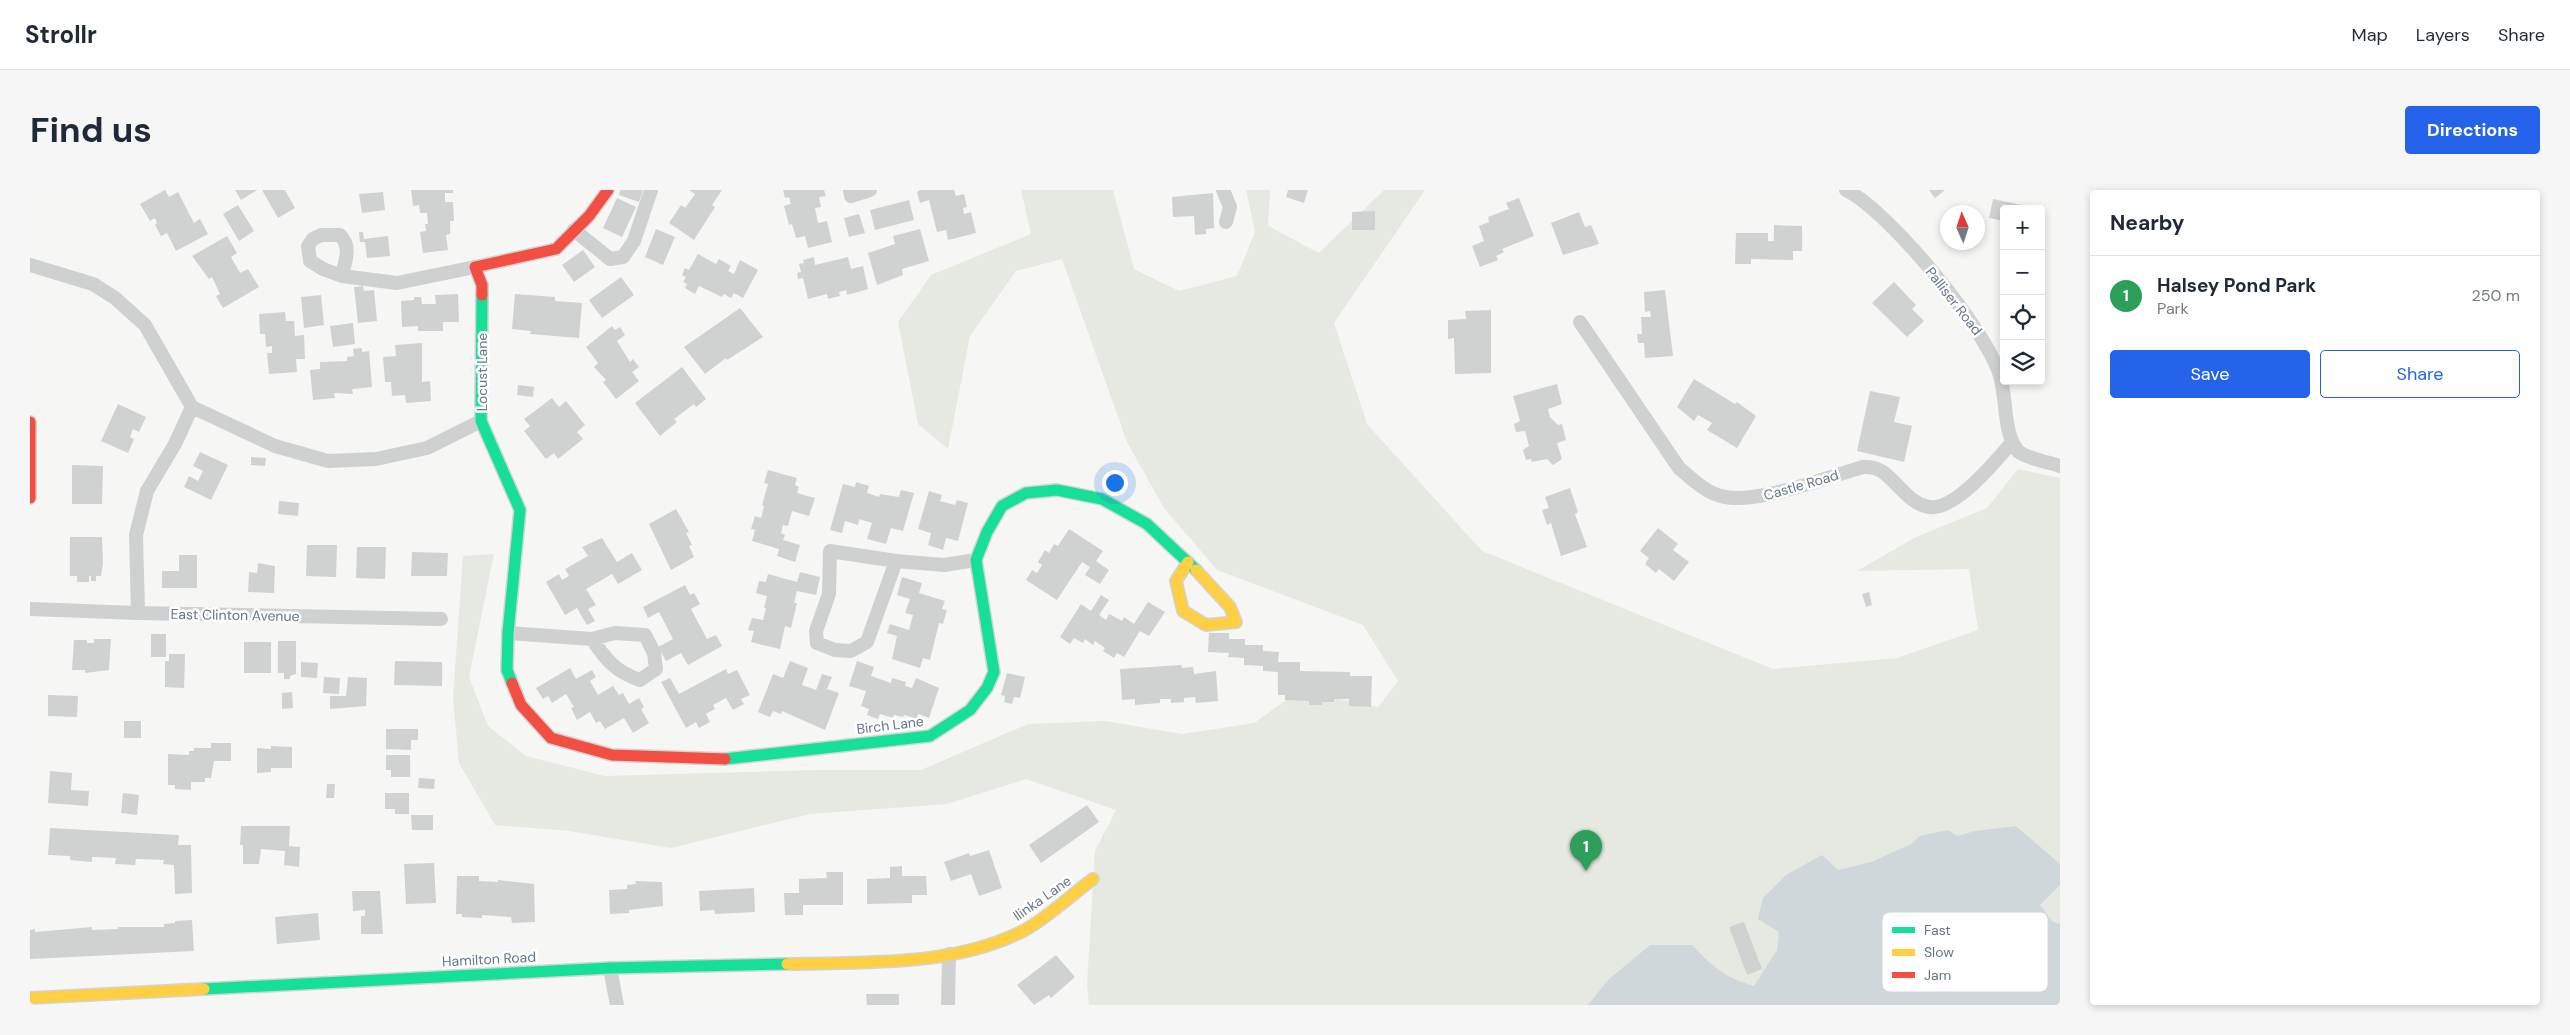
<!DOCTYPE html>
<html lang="en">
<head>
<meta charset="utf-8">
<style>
	body { margin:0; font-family:"DM Sans",sans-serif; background:#f6f6f7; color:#1f2937 }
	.controls { position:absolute; right:15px; top:15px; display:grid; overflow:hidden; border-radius:5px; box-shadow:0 2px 8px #0003 }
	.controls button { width:45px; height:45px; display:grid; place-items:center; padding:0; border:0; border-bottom:1px solid #e0e1e3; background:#fff; color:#1f2937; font:25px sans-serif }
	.compass { position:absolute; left:1910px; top:15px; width:45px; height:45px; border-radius:50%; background:#fff; box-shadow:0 2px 8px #0003; rotate:357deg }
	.you { position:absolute; left:1084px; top:292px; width:18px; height:18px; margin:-12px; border:4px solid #fff; border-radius:50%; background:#1a73e8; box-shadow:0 0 0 8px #1a73e833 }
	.badge { display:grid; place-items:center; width:32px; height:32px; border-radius:50%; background:#2563eb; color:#fff; font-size:16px; font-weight:700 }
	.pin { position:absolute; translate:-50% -41px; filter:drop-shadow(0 1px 2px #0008) }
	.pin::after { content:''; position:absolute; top:26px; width:18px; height:15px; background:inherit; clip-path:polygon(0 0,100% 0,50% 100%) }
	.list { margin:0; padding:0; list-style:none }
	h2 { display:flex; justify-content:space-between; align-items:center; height:65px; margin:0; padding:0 20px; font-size:21px }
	h2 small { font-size:16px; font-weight:400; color:#747a83 }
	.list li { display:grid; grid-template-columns:32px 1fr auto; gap:15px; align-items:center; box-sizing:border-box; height:80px; padding:0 20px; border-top:1px solid #e0e1e3 }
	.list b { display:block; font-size:19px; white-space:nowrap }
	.list p { margin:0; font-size:16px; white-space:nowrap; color:#747a83 }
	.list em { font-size:16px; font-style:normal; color:#747a83 }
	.actions { display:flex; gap:10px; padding:15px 20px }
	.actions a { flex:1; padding:11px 0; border:1px solid #2563eb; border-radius:5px; text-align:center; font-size:18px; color:#2563eb }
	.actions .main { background:#2563eb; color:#fff }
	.icon { flex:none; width:28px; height:28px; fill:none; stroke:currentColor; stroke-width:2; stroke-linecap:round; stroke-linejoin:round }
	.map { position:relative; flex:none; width:2030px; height:815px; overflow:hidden; border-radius:5px }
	header { display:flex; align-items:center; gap:30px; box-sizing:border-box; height:70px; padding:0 25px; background:#fff; border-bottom:1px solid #e0e1e3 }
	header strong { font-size:24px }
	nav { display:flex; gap:28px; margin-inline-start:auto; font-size:18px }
	.intro { display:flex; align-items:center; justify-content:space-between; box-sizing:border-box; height:120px; padding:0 30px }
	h1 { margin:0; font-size:35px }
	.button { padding:12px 22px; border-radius:5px; background:#2563eb; color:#fff; font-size:18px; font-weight:700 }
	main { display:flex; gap:30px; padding:0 30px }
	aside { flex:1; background:#fff; border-radius:5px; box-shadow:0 2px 8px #0003 }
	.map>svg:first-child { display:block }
	.green { fill:#e6e9e2 }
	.water { fill:#d0d7da }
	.building { fill:#d0d2d2 }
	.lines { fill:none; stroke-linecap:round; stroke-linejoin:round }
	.fast-casing { stroke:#d2d4d4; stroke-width:14 }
	.slow-casing { stroke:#d2d4d4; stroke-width:14 }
	.jam-casing { stroke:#d2d4d4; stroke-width:14 }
	.street { stroke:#cfd1d1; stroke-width:14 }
	.fast { stroke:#16e098; stroke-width:11 }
	.slow { stroke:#ffcf43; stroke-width:11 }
	.jam { stroke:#f24e42; stroke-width:11 }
	.labels { text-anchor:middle; stroke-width:5; stroke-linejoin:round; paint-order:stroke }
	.street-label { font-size:14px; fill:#637787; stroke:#fff }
	.key { fill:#fff; stroke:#d0d6db; stroke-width:1 }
	.key-label { font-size:14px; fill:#637787 }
</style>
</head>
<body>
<header>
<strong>Strollr</strong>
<nav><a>Map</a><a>Layers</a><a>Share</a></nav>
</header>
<div class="intro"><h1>Find us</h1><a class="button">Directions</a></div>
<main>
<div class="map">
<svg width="2030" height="815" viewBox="0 0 2030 815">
	<rect width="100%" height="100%" fill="#f6f6f4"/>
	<!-- green -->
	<path class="green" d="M991,0H1083L1104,79L1149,101L1207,86L1225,42L1216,0H1240L1238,36L1289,63L1354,0H1395L1304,133L1337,234L1452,361L1743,479L1867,468L1948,440L1939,379L1827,381L1886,347L1957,318L1988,279L2030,288V815H1059L1057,795L1065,661L1086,620L996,589L917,614L780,624L641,658L539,641L465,635L429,573L423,508L433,366L464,364L439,487L458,536L496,566L575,586L784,580H891L998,534L1075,531L1152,544L1224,533L1269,501L1348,517L1368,491L1333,435L1187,380L1134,318L1097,252L1032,69L986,81L940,146L918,259L888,234L868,132L901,85L1001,44Z"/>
	<!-- water -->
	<path class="water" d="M1986,636L2030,674V695L2010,715L2023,732L2030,734V815H1558L1578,790L1620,755H1662C1682,776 1695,788 1724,796L1747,760L1749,742L1728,729L1733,708L1756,685L1792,665L1808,680L1841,672L1881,654L1890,646L1918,640L1927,646L1945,641Z"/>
	<!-- building -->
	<path class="building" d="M135,0L139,7L148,2L164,33L170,29L178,44L146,61L137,43L131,46L125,35L127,33L125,28L120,31L110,14Z
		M205,0H227L211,10Z
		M232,0H255L265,18L248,28Z
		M381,0H423V3H415V12H423L424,31H420V44L416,45L418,60L393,63L390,42L396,41L395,34H398L397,23H390L389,15L383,16Z
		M590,0H613L609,12L589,5Z
		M659,0H692L682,15L685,17L664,50L639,33L651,15L655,18L665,4Z
		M753,0H794L796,6L789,7L791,17L785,18L788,33L797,31L802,52L778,58L775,46L766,48L762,34L759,35L754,16L761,14L759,7L755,8Z
		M890,0H924L926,6L934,4L937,17L933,18L934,24L941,22L946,43L918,50L916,40L907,42L899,10L890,13L887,2Z
		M1258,0H1278L1274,13L1256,7Z
		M1899,0H1915L1905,8Z
		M353,2L355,20L332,23L329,4Z
		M1183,3L1184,38L1176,39V44L1165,45L1164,26L1143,27L1142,7Z
		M587,8L606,17L592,47L573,38Z
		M1489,8L1504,46L1472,59L1474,62L1466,66L1468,70L1450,77L1442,56L1454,51L1449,36L1459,32L1458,27L1479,19L1476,13Z
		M1963,9L1997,16L1996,19H1974V31L1959,28Z
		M879,10L884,30L845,40L840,20Z
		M208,15L224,41L209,51L193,24Z
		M1345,21V40H1322V22Z
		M1549,22L1555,37L1561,35L1569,54L1533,65L1521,33Z
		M829,24L835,43L819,47L814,28Z
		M1744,35L1772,36V61H1763V70L1721,69V74H1705L1706,43H1738V51H1744Z
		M626,39L645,47L633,75L615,67Z
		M890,39L899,71L872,79L873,85L847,95L838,63L865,54L863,46Z
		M329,42H333L334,49L358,46L360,66L337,68L335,52H330Z
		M197,46L207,63L201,67L210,83L218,79L229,97L193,118L186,106L190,104L182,87L179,89L162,66Z
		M553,60L565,77L544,92L532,75Z
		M668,64L686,74L689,69L701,76L698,81L704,84L710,70L728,80L713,108L704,103L701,108L694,104L692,107L669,96L665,104L655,98L657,94L653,92L656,87L652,85L655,78L659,80Z
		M784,67L785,75L818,67L821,79L833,76L838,99L817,105L816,100L809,102L810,106L798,109L797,104L778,109L773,88L768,89L767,83L771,82L769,74L774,73L773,70Z
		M591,87L604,105L572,128L559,110Z
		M1864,92L1886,115L1882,119L1894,131L1877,147L1842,113Z
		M333,96L334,101L344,100L347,131L328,133L324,97Z
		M1635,100L1643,166L1615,168L1614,153H1608L1607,144H1612L1611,127H1621L1620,121L1615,122L1614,102Z
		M428,104L429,132H413V141H388V136L372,137L371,111L384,110V107H391L392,114H406L405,105Z
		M485,104L525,107V111L552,113L549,148L500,144L501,141L482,139Z
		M291,105L294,135L274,138L271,107Z
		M710,118L733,147L697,170L696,168L675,184L654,157Z
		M1461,120V183L1425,184L1424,148L1418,149V130L1436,129L1435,121Z
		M255,122L256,131H264L265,146L274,145L275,169H266L267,182L239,184L237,163H242V156L236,157L235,144H230L229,124Z
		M323,133L325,154L303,157L300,136Z
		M582,136L585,140L590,137L595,145L587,151L600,172L603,169L609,177L602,182L609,191L586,209L573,192L576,190L564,177L568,173L556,157Z
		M392,153V192L400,191L401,211L376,213L375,205L362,206L361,192H355L353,167L366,166L365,155Z
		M332,158V162L339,161L342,197L322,199L323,204L304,203L305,208L283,210L280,180L290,179V172L317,171V167L324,166L323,159Z
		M652,177L676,209L666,217L664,214L644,229L647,232L630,246L605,213Z
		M1664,189L1705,214L1707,212L1726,226L1707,258L1677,240L1682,233L1668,225L1664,231L1647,217Z
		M1527,194L1532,214L1518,219L1520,227L1528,235L1532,234L1536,250L1527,253L1532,269L1523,275L1517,269L1502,272L1501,269L1496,270L1493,260L1499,256L1495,241L1486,242L1484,234L1490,231L1483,206Z
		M488,195L504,197L503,207L487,205Z
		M1840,201L1870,207L1864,232L1882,236L1874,272L1827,261Z
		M522,208L529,217L536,211L555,235L547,242L553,249L528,269L524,263L516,269L494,241L500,236L494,229Z
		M88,214L116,227L109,242L103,239L100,247L104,249L98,263L71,251Z
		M170,262L198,275L181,310L154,297L159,286L168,291L173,281L163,276Z
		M221,267L236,268L235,276L221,275Z
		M42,275L73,276L72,314H42Z
		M738,280L767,288L765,295L769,297L767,303L785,308L779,326L762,321L758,336L753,335L751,343L755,345L753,350L770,355L765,372L747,366L749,359L722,351L725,340L721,339L725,326L731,328L734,316L732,315L738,294L734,293Z
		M826,292L839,296L837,303L849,307L850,304L869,307L871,300L884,303L873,341L861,338L856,354L837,349L842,333L829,329L828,335L815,331L812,343L800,340L813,294L825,297Z
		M1540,298L1548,322L1545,324L1557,357L1531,366L1521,333L1517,335L1512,320L1519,318L1515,307Z
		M899,301L912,305L910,311L925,315L927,310L938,313L928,351L916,348L913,360L898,355L901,343L888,339Z
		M249,311L269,313L268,326L248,324Z
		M646,319L659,342L656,343L662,355L659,356L664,367L641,380L619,334Z
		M1628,338L1648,354L1643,360L1659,372L1644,391L1629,379L1626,383L1615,374L1619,368L1610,361Z
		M1039,339L1073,361L1066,371L1079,380L1070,394L1055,385L1060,377L1052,372L1027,410L996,390L1002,380L1007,383L1012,375L1008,372L1015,360L1019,363L1024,354L1028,356Z
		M40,347H72L73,373L71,386H66V391H61V386H59V392H47V386H40Z
		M572,348L587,372L602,363L612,380L588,394L582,384L556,399L566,415L558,419L565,431L557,435L547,418L535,425L516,392L529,384L532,390L539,386L535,379L558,366L552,357Z
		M277,355H307L306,387L276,386Z
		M327,357H356L355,389L326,388Z
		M382,362L418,363L417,386H381Z
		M149,365H167V398H132V381H149Z
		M228,373L245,376L244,403L218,402L219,382L227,383Z
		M770,382L790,387L786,405L767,401L764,413H767L761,438L755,436L750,459L721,452L724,441L718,440L722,428L733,430L736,418H734L737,406L726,403L729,391L736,392L738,384L767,392Z
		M872,387L892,393L889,403L915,411L912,419L917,420L913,434L909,433L900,470L893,468L890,478L862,469L867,446L857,443L860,434L879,440L883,425L875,423L880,409L867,405Z
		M655,395L660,405L664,403L670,414L661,419L677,449L686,445L692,456L658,475L651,463L636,471L628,457L643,449L629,422L618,428L613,417Z
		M1839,402L1842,415L1836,417L1832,404Z
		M1071,405L1079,410L1069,425L1076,430L1079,424L1092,431L1094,427L1104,434L1118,412L1135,422L1119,446L1110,441L1094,467L1087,463L1084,468L1073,461L1075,458L1065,451L1063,455L1055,449L1053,453L1044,448L1040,454L1030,447L1051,414L1061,421Z
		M1179,443H1199V449H1215V455H1233V461L1249,462L1248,472H1270V481L1320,482V486H1342L1341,517L1319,516V509H1304V512H1292V515H1279V511L1255,510V505H1248V482L1233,481V476L1214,475V468L1198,467L1199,463L1178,462Z
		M121,444H136V467H121Z
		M64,449H81L79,480L55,483V480H42L44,450H57V453H64Z
		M248,451H266V484L260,486V489H254V483H248Z
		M214,452H241V483H214Z
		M139,464H155L154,498L135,497V471H139Z
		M365,471L412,472V496L364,495Z
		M760,471L778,478L772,495L786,500L792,484L802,487L797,499L809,503L795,540L752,521L751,524L743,521L740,527L728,522L743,484L753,488Z
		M827,471L844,477L841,486L861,493L862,488L876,492L875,496L882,498L886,488L909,498L899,528L888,524L887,529L874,525L873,527L864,525L863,528L850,524L848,529L837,525L839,519L831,516L836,501L819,496Z
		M271,472L288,473L287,488L271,487Z
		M1151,475L1152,478L1163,477L1164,484L1186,481L1188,511L1166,513L1165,507L1154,508V512L1141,513V509H1130V513L1105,515V509L1092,510L1090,479Z
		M540,478L546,489L562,480L566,487L560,491L568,505L583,496L589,505L593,503L599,514L609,508L614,517L611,519L619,533L603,543L594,528L575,539L570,531L566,533L560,522L547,530L541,518L544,517L536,504L522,513L518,506L513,509L506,498Z
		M696,479L698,484L707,480L720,505L711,509L714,514L703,520L696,508L683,515L685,519L676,524L680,532L669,538L666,532L656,538L631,492L640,488L649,504Z
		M977,483L995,487L990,508L984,507L982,514L974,512L975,506L971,505Z
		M294,487L310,488L309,504L293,503Z
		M318,487L337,488L336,516L300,519V506H316Z
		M262,502L263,518L252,519V503Z
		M18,505L48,506L47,527L18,526Z
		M94,531H111V548H94Z
		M356,539H388V550H381V560L356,559Z
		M181,553H201V571H184L181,588H175V592H161V600L145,599V595H138V564L159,565V561H164V558H181Z
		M241,556L262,557V578H241V582L227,583V558L241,559Z
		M356,565H380V587H361V580H356Z
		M20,581L42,583L41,600L59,601L58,616L18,613Z
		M389,588L405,589L404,599L388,598Z
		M297,594H305L304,608H296Z
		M93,603L109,605L107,625L91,623Z
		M355,603H379V624H365V619H355Z
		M1057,615L1069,632L1011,673L999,655Z
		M381,625H403V640H382Z
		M211,636H260L259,656L270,657L269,677L254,675L255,661L231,659L229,674H213V655H210Z
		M20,638L149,645L148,655H161L162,703L145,704L144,675L133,674L134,670L106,669L105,675L85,674L86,668L62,667V672L40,670V666L18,665Z
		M959,660L972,698L949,706L941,684L921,691L914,672L939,663L940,666Z
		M404,673L406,713L376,714L374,674Z
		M872,676V686H896L897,705H882V713L837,714V689L860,688V677Z
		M796,682H813V715H773V725H755L754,703H769V689L797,688Z
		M427,686H449V691L468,692V690L504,694L505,732L482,733L481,727L452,725V728L432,727V724H426Z
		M605,691L632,692L633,716L599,720V723L580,724L579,700L597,699V695L606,694Z
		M724,698L725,722L685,724L684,720L670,721L669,701Z
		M322,701H350L353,744H331V726H335V720L323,721Z
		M288,723L290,750L247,754L245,727Z
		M162,730L164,761L0,769V740L5,739V742L62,737V740L88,739V737H134V734L145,733V731Z
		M1714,732L1732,779L1717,785L1699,737Z
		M1026,765L1045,787L1021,808L1019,805L1004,815L987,795Z
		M836,804H869V815H837Z"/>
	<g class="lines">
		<defs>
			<path id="fast" d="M452,105L451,231L490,320L478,443L477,480L482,493
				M695,569L900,546L940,520L957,498L964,482L946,370L957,342L972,316L996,303L1027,300L1072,309L1117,334L1166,380
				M174,799L580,778L757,774"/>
			<path id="slow" d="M1158,372L1146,391L1153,421L1176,435L1206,432L1200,417L1166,380
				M757,774C835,772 921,777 993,741C1016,729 1041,705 1063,689
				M0,808L174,799"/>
			<path id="jam" d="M452,105V95L445,77L526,59L559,26L578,0
				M0,232V308
				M482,493L491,515L521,548L582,565L695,569"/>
		</defs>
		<!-- fast casing -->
		<use href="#fast" class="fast-casing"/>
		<!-- slow casing -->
		<use href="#slow" class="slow-casing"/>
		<!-- jam casing -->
		<use href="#jam" class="jam-casing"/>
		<!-- street -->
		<path class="street" d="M820,0L821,6L840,0
			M1193,0L1200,17L1196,32
			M1816,0C1859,21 1957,140 1970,186C1977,209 1973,241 1987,260C1992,267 2021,273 2030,276
			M544,40L580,69L593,67L604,51L621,0
			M291,45H310C322,57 315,71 312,86L293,79L280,71L278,56L283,49Z
			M0,75L63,94L85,108L115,135L162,217L245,256L298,271L346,269L397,258L451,231
			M312,86L367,93L445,77
			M1550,132L1649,278C1661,288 1675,302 1691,306C1723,316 1798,287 1833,277C1850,276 1857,285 1868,296C1878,306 1886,315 1899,317C1925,321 1967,270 1982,252
			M800,361L866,371L837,452L821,461L805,460L787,453L786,441L799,404Z
			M866,371L914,375L946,370
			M0,419L108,423L411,429
			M108,423L106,345L117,301L145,254L162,217
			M478,443L562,449L585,443L615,445L624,463L626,479L610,490C586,482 576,470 562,449
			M580,778L587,815
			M918,815L919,764"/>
		<!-- fast -->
		<use href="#fast" class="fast"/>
		<!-- slow -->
		<use href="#slow" class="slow"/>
		<!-- jam -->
		<use href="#jam" class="jam"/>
	</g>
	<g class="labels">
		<!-- street labels -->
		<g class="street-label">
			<text transform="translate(1924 111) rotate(52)" y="5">Palliser Road</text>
			<text transform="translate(452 182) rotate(-90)" y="5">Locust Lane</text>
			<text transform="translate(1771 295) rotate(-16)" y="5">Castle Road</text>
			<text transform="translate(205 425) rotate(1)" y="5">East Clinton Avenue</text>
			<text transform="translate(860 535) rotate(-7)" y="5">Birch Lane</text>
			<text transform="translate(1012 708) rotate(-35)" y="5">Ilinka Lane</text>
			<text transform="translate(459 769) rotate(-3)" y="5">Hamilton Road</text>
		</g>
	</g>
	<!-- legend -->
	<rect x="1852" y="722" width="166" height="80" rx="8" class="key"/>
	<rect x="1862" y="737" width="23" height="6" fill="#16e098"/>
	<rect x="1862" y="759" width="23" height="7" fill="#ffcf43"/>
	<rect x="1862" y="782" width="23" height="6" fill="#f24e42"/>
	<g class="key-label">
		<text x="1894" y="745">Fast</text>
		<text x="1894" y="767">Slow</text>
		<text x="1894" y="790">Jam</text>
	</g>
</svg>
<div class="controls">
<button>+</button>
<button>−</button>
<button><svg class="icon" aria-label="locate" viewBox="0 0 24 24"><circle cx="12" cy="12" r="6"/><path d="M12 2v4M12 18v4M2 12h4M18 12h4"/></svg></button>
<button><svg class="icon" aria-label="layers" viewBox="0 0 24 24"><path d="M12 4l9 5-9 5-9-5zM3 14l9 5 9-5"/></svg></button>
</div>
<svg class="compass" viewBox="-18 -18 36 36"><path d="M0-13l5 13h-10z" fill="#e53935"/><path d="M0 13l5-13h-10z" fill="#747a83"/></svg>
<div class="you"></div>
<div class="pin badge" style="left:1556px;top:681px;background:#2e9e5b">1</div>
</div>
<aside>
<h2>Nearby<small></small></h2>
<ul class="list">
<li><span class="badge" style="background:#2e9e5b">1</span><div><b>Halsey Pond Park</b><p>Park</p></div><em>250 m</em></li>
</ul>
<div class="actions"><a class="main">Save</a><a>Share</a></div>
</aside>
</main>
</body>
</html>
